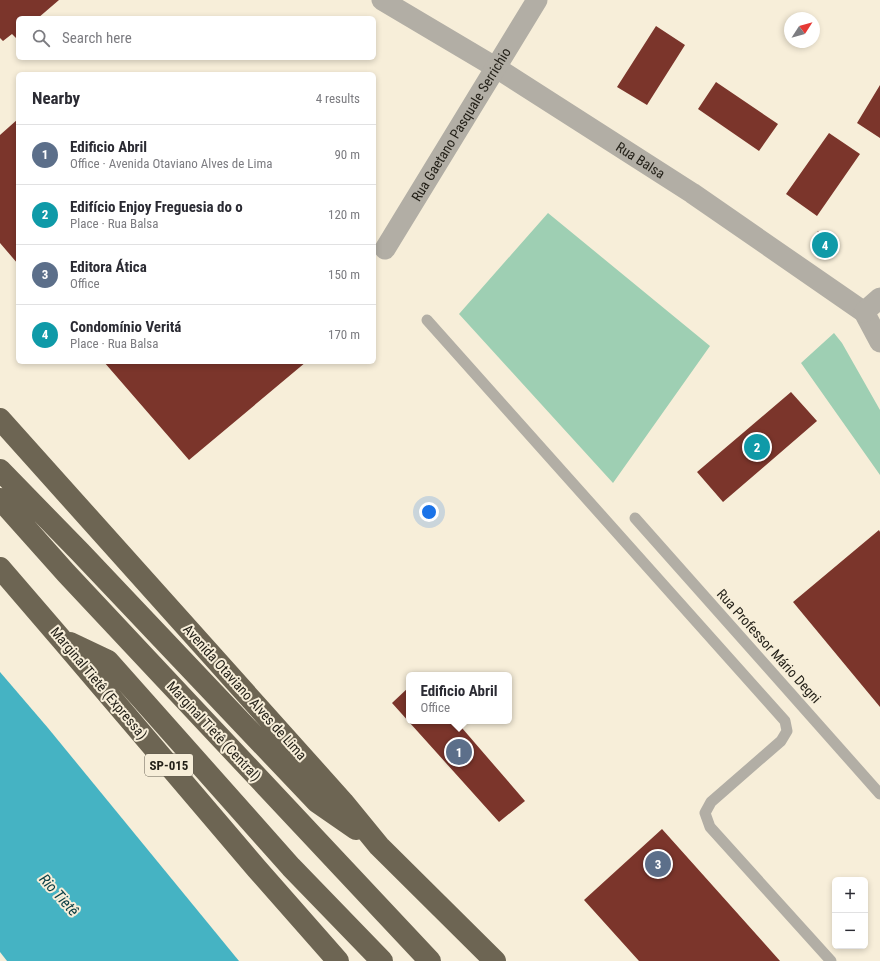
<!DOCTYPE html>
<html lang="en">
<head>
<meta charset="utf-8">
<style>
	body { margin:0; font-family:"Roboto Condensed",sans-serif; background:#f2f2f3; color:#2b2b33 }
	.controls { position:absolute; right:12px; bottom:12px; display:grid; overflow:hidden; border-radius:6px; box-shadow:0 2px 6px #0003 }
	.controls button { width:36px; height:36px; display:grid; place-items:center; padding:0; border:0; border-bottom:1px solid #e1e1e2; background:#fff; color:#2b2b33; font:20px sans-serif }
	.compass { position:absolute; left:784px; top:12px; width:36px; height:36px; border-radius:50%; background:#fff; box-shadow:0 2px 6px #0003; rotate:54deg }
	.you { position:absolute; left:429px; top:512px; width:14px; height:14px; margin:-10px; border:3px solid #fff; border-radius:50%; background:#1a73e8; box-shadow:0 0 0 6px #1a73e833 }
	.badge { display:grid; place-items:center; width:26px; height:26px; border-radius:50%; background:#2563eb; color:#fff; font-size:13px; font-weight:700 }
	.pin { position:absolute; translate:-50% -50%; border:2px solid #fff; box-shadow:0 1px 4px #0006 }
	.popup { position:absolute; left:406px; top:672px; width:106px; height:52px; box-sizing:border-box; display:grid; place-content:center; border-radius:6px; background:#fff; filter:drop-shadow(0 1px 3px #0005); font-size:13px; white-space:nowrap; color:#7c7c81 }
	.popup b { font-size:15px; color:#2b2b33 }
	.popup::after { content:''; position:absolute; left:50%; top:100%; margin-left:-8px; border:8px solid transparent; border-top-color:#fff }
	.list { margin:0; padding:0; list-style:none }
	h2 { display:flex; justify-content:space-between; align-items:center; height:52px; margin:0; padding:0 16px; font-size:17px }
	h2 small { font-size:13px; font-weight:400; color:#7c7c81 }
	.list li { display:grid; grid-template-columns:26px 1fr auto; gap:12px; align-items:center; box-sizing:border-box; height:60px; padding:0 16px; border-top:1px solid #e1e1e2 }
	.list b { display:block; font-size:15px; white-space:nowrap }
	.list p { margin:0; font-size:13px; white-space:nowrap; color:#7c7c81 }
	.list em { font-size:13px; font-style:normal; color:#7c7c81 }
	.icon { flex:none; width:22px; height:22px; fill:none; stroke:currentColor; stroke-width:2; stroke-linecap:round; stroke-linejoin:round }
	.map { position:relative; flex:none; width:880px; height:961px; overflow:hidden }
	.search { position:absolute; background:#fff; box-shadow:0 2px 6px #0003; left:16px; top:16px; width:360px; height:44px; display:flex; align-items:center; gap:10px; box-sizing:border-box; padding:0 14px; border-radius:6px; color:#7c7c81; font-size:15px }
	.panel { position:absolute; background:#fff; box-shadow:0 2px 6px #0003; left:16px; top:72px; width:360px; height:292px; border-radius:6px }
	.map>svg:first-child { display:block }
	.green { fill:#9ecfb3 }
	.water { fill:#45b3c3 }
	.building { fill:#7b352b }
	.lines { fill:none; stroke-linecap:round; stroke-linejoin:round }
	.lane { stroke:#b2aea5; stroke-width:11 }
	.street { stroke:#b2aea5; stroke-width:21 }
	.highway { stroke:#6d6553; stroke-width:22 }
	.labels { text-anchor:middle; stroke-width:4; stroke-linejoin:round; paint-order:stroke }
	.shield { fill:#f7eed9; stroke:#625d51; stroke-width:1 }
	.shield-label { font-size:13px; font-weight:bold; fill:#221f17 }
	.street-label { font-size:14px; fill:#221f17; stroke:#f7eed9 }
	.water-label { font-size:15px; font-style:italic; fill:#083c43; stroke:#f7eed9 }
</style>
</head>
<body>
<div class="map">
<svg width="880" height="961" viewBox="0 0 880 961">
	<rect width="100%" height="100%" fill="#f7eed9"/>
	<!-- green -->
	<path class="green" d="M548,213L710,346L613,483L459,314Z
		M834,333L842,343L880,410V475L801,363Z"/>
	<!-- water -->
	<path class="water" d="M0,672L48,728L239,961H7L0,952Z"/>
	<!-- building -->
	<path class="building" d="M0,0H59L38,18H18V36L16,38L12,34L3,41L0,38Z
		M656,26L685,45L647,105L617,87Z
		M716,82L778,124L759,151L698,109Z
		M880,85V138L857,123Z
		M18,119V264L0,243V135Z
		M829,133L860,154L817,216L786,194Z
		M818,231L840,244L830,259L810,245Z
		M104,362H306L189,460Z
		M791,392L817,421L723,502L697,472Z
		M879,530L880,532V707L793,602Z
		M409,687V721H456L525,801L499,822L392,703Z
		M662,829L780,961H639L584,900Z"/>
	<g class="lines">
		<!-- lane -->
		<path class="lane" d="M427,320L785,721L787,731L781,741L711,802L705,813L710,827L831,961
			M635,518L880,794"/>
		<!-- street -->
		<g class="street">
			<path id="s1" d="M382,0L495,67L692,193L864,312L880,342"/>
			<path id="s2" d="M385,249L537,0"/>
			<path d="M864,312L880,298"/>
		</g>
		<!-- highway -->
		<path class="highway" d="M0,419L343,802L379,846L495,961
			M0,470L80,552L317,802L356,829
			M0,499L66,573L430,961
			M0,568L62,640L257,869L338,961
			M70,643L108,661L291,867L382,961"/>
	</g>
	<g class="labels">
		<!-- shield labels -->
		<rect class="shield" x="145" y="754" width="48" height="22" rx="3"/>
		<g class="shield-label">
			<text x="169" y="770">SP-015</text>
		</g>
		<!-- street labels -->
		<g class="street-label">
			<text dy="5" stroke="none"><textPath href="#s2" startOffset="146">Rua Gaetano Pasquale Serrichio</textPath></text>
			<text dy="5" stroke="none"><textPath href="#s1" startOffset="304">Rua Balsa</textPath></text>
			<text transform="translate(769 646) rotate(48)" y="5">Rua Professor Mário Degni</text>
			<text transform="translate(99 683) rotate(50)" y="5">Marginal Tietê (Expressa)</text>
			<text transform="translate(245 692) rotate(48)" y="5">Avenida Otaviano Alves de Lima</text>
			<text transform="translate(214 731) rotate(47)" y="5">Marginal Tietê (Central)</text>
		</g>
		<!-- water labels -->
		<g class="water-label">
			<text transform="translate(59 895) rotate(48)" y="5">Rio Tietê</text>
		</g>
	</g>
</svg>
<div class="controls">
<button>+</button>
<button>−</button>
</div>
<svg class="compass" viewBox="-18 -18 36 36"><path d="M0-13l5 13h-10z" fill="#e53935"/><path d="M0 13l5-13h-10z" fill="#7c7c81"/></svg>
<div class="you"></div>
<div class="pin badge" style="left:459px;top:752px;background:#5c6f8a">1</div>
<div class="popup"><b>Edificio Abril</b>Office</div>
<div class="pin badge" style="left:757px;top:447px;background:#0f9aa8">2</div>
<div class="pin badge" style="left:658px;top:864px;background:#5c6f8a">3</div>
<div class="pin badge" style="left:825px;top:245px;background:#0f9aa8">4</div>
<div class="search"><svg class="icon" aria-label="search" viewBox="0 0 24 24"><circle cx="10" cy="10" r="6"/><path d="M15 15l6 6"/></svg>Search here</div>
<section class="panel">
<h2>Nearby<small>4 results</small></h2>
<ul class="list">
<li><span class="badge" style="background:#5c6f8a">1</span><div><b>Edificio Abril</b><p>Office · Avenida Otaviano Alves de Lima</p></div><em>90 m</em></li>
<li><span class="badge" style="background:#0f9aa8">2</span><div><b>Edifício Enjoy Freguesia do o</b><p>Place · Rua Balsa</p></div><em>120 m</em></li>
<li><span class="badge" style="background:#5c6f8a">3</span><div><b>Editora Ática</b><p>Office</p></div><em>150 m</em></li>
<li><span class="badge" style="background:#0f9aa8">4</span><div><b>Condomínio Veritá</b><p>Place · Rua Balsa</p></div><em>170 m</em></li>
</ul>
</section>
</div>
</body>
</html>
